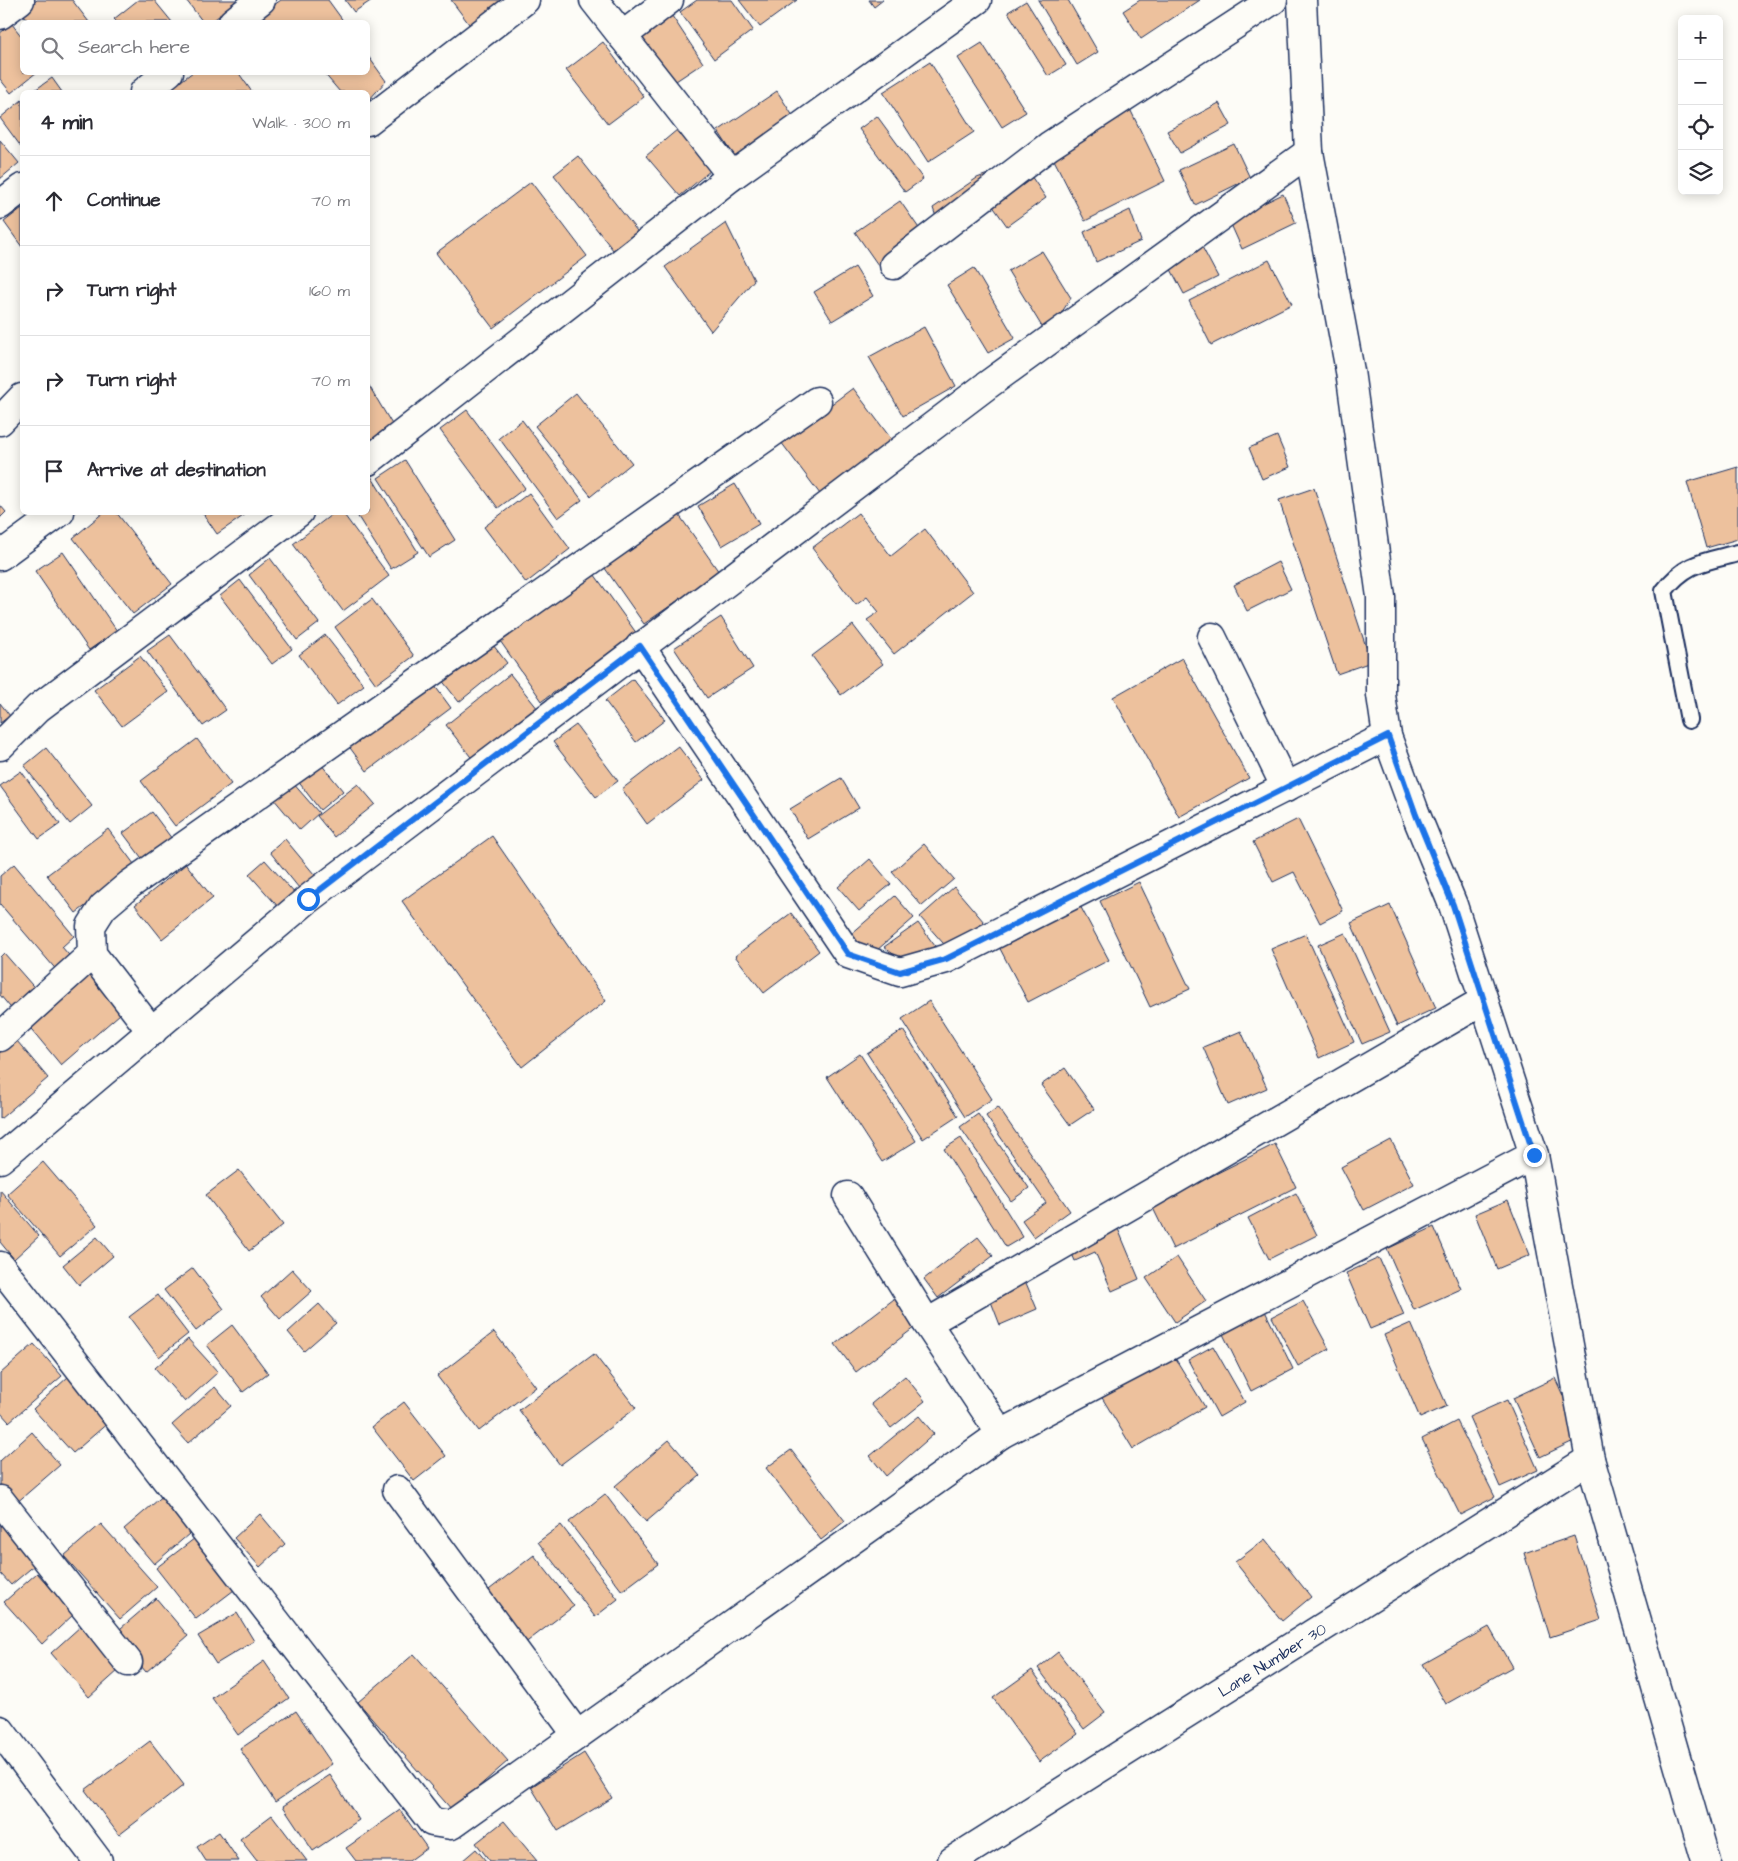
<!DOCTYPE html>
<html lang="en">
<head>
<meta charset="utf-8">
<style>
	body { margin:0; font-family:"Architects Daughter",sans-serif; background:#f2f2f3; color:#2b2b33 }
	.controls { position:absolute; right:15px; top:15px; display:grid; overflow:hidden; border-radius:8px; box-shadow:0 2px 12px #0003 }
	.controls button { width:45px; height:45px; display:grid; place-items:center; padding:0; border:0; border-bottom:1px solid #e1e1e2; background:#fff; color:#2b2b33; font:25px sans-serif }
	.stop { position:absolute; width:15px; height:15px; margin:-11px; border:4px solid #1a73e8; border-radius:50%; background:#fff }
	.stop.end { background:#1a73e8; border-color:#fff; box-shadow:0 1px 5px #0008 }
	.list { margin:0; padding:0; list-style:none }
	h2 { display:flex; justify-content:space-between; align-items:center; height:65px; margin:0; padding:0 20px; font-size:21px }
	h2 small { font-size:16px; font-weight:400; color:#7c7c81 }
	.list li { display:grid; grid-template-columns:32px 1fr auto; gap:15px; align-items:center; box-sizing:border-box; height:90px; padding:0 20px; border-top:1px solid #e1e1e2 }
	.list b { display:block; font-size:19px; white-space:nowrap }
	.list em { font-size:16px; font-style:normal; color:#7c7c81 }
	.icon { flex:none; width:28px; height:28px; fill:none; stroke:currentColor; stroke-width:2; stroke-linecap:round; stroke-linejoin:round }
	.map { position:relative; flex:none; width:1738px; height:1861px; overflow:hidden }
	.search { position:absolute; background:#fff; box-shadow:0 2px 12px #0003; left:20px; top:20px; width:350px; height:55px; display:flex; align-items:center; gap:12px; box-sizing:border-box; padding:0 18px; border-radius:8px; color:#7c7c81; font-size:19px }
	.panel { position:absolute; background:#fff; box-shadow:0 2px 12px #0003; left:20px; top:90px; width:350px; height:425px; border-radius:8px }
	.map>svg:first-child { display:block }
	.building { fill:#edc19d; stroke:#1b2f5e }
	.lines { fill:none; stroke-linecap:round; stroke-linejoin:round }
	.lane-casing { stroke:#1b2f5e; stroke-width:20 }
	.street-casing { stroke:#1b2f5e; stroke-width:31 }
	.lane { stroke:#fdfcf7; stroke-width:16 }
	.street { stroke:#fdfcf7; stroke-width:28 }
	.route { stroke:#1a73e8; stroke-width:6 }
	.labels { text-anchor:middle; stroke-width:4; stroke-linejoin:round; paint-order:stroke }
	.street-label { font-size:16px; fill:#1b2f5e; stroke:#fdfcf7 }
</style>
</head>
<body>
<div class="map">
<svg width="1738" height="1861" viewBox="0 0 1738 1861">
	<rect width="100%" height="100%" fill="#fdfcf7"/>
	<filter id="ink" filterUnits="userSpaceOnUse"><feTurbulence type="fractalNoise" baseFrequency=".02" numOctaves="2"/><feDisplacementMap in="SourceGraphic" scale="10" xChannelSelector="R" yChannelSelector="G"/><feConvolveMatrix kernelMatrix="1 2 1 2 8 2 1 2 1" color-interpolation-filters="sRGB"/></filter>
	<g filter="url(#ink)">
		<!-- building -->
		<path class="building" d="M37,0H72L89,22H29L21,12Z
			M138,0H154L172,22H117L114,19Z
			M186,0H240L211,22H203Z
			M281,0H328L344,22H250Z
			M345,0H372L354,12Z
			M451,0H518L475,32Z
			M697,0H732L753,30L714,59L680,12Z
			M739,0H797L760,27Z
			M869,0H883L874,7Z
			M1038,0H1068L1098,52L1077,65Z
			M1140,0H1200L1141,39L1123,11Z
			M1026,1L1066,65L1048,76L1008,12Z
			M672,16L703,63L673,83L642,37Z
			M12,24L22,37V72H37L11,93L0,79V33Z
			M603,42L644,97L608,124L566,70Z
			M982,43L1026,112L1002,127L958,58Z
			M368,56L386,81L368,101V92H340L323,72H368Z
			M930,62L974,132L928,162L883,92Z
			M193,72H238L252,92H166Z
			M52,78L62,92H32Z
			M777,91L798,124L739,163L718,131Z
			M22,100V148L0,118Z
			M1219,103L1231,125L1180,153L1167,131Z
			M1129,107L1165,181L1085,221L1048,148Z
			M877,116L923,179L905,192L859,129Z
			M684,124L717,165L680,196L646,156Z
			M0,140L19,163L0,179Z
			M1234,144L1250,178L1195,205L1179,170Z
			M578,156L641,236L617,255L554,175Z
			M1004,168L937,220L933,208L977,178Z
			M1027,170L1046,198L1007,226L987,198Z
			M531,182L587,256L493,328L436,253Z
			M1283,194L1296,223L1242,249L1229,220Z
			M900,201L923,234L878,265L855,232Z
			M22,208V247L4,222Z
			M1130,210L1141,241L1096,262L1084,232Z
			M726,223L754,280L711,331L665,267Z
			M1200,243L1218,277L1184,294L1166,260Z
			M1042,251L1071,298L1047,335L1008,271Z
			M1269,260L1292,304L1211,345L1189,301Z
			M855,267L873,296L832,321L814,292Z
			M974,268L1015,338L988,353L947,285Z
			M924,327L956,386L903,416L869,357Z
			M368,384L393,426L368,442Z
			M853,388L892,440L820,494L781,442Z
			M576,393L632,463L591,496L535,426Z
			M467,410L525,488L498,508L440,430Z
			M522,420L582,500L558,518L499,438Z
			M1277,436L1290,467L1262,479L1249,448Z
			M405,460L455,540L429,557L378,478Z
			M1738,467V539L1706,548L1687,482Z
			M371,476L418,552L391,569L355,512H368V478Z
			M735,484L759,524L722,546L698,506Z
			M1314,488L1371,662L1337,674L1279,500Z
			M529,493L570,549L526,583L484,527Z
			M0,505L6,512L0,518Z
			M104,512H116L172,584L133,614L73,538Z
			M202,512H249L217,534Z
			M335,512H342L389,576L343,611L293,544Z
			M677,512L719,572L644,624L602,564Z
			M858,513L891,556L925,529L973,592L894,654L867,620L879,612L867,597L856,605L812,548Z
			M63,552L117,631L89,650L35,571Z
			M270,558L319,623L297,640L249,575Z
			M1278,562L1291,589L1247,611L1234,585Z
			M592,571L637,634L542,701L498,638Z
			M240,580L292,649L272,664L220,596Z
			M372,599L414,656L376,684L335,627Z
			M721,617L753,668L707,698L674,648Z
			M853,625L883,664L841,695L812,656Z
			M170,635L226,710L203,726L147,651Z
			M325,635L364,685L337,705L299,655Z
			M490,641L507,663L459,702L441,679Z
			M140,656L168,692L122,726L94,690Z
			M1182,658L1249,778L1179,817L1113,697Z
			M510,674L542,714L477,765L446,725Z
			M429,678L451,708L367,771L345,741Z
			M633,679L665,720L636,742L605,701Z
			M0,703L10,716L0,723Z
			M576,725L618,781L596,797L553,742Z
			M197,739L231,784L175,826L141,781Z
			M678,746L704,780L647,824L622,789Z
			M46,748L92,806L70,824L24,766Z
			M316,758L343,791L320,810L294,776Z
			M21,771L60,824L39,839L0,786Z
			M841,778L859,808L808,839L790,809Z
			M292,782L319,813L300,830L273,798Z
			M358,784L375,804L334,837L317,816Z
			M152,812L172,839L144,861L123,833Z
			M1298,819L1343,911L1320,923L1294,872L1273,882L1253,842Z
			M108,829L137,868L76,913L47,875Z
			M492,836L606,1001L522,1067L402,901Z
			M285,839L319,880L303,893L270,852Z
			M924,844L954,879L922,906L892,872Z
			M870,859L891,884L859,911L838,887Z
			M265,860L297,896L281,910L249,874Z
			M14,864L74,936L62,947L74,961L59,973L0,904V876Z
			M186,864L213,898L162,939L135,905Z
			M1139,882L1190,989L1150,1007L1100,901Z
			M954,887L984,922L951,952L920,917Z
			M895,896L914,918L869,957L850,935Z
			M1077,900L1109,960L1028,1002L997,943Z
			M1390,905L1436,1008L1397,1026L1351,923Z
			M791,913L819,951L764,993L735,956Z
			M918,923L935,946L906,964L884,947Z
			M1345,933L1390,1032L1362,1044L1318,945Z
			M1306,934L1354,1042L1319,1058L1271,949Z
			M4,953L39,993L15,1013L0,995V957Z
			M93,968L127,1008L61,1065L27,1024Z
			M929,1001L992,1099L965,1117L902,1019Z
			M903,1030L958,1116L923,1139L867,1053Z
			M1241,1031L1267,1088L1228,1105L1203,1047Z
			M12,1035L48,1078L0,1119V1046Z
			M860,1054L916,1141L882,1162L827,1077Z
			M1065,1068L1094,1109L1070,1125L1041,1085Z
			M998,1107L1070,1211L1034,1237L1022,1220L1046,1203L986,1116Z
			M978,1114L1029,1188L1011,1201L960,1127Z
			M961,1138L1023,1237L1006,1247L944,1149Z
			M1391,1140L1414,1184L1364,1210L1341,1167Z
			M1275,1144L1296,1187L1173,1249L1152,1206Z
			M43,1162L97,1225L60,1256L7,1194Z
			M239,1170L283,1225L249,1251L206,1195Z
			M0,1190L39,1236L14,1259L0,1242Z
			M1296,1193L1317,1235L1269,1259L1248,1218Z
			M1508,1200L1530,1255L1497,1269L1475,1214Z
			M1116,1224L1139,1279L1112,1291L1095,1252L1075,1261L1068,1244Z
			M1434,1227L1461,1289L1414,1310L1387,1249Z
			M97,1237L113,1256L79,1285L63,1265Z
			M978,1237L993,1256L938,1298L924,1279Z
			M1177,1257L1206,1301L1175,1322L1146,1278Z
			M1379,1258L1404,1315L1370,1329L1346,1273Z
			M193,1268L224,1309L196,1331L164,1290Z
			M292,1269L312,1291L280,1319L261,1297Z
			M1026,1283L1037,1309L1000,1325L990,1299Z
			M158,1295L188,1334L159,1357L129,1317Z
			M898,1296L919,1324L856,1372L835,1344Z
			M1303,1301L1329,1349L1298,1366L1272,1317Z
			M319,1304L336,1323L304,1351L288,1332Z
			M1265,1311L1293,1369L1251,1391L1222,1332Z
			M1411,1323L1447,1406L1420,1418L1384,1335Z
			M232,1325L268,1373L243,1392L207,1345Z
			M494,1332L536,1387L479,1431L437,1376Z
			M188,1339L218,1372L185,1402L155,1368Z
			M34,1344L62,1376L9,1422L0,1412V1374Z
			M1213,1346L1245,1402L1219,1417L1188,1360Z
			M1172,1353L1205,1407L1133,1449L1101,1396Z
			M594,1354L636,1408L560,1465L519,1410Z
			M69,1376L109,1422L73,1453L33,1409Z
			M905,1376L925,1401L891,1428L871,1404Z
			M1555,1378L1582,1437L1540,1457L1513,1398Z
			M215,1387L231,1406L188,1443L172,1425Z
			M1507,1400L1538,1470L1500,1487L1469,1417Z
			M404,1402L446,1456L414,1481L372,1427Z
			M919,1416L934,1434L886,1476L870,1456Z
			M1457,1421L1495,1497L1460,1515L1422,1439Z
			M32,1432L60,1465L15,1504L0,1487V1461Z
			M669,1440L700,1476L646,1522L615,1486Z
			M791,1450L845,1521L821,1540L766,1468Z
			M165,1494L196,1528L154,1564L124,1529Z
			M605,1494L658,1564L622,1591L569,1522Z
			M260,1514L285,1544L260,1567L234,1538Z
			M0,1523L36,1564L11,1585L0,1573Z
			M101,1524L157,1587L120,1619L64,1556Z
			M561,1525L618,1599L595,1617L538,1542Z
			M203,1532L242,1584L196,1619L156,1568Z
			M1574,1536L1601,1620L1550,1637L1524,1553Z
			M1265,1539L1311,1597L1282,1621L1235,1562Z
			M534,1555L574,1606L524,1644L485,1593Z
			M37,1573L74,1614L42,1644L4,1602Z
			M156,1598L188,1636L146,1672L114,1634Z
			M237,1613L254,1641L216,1664L198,1636Z
			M81,1626L119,1670L89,1697L51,1653Z
			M1489,1627L1512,1667L1446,1704L1423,1664Z
			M1058,1652L1105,1713L1084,1729L1038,1668Z
			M414,1654L508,1761L452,1810L358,1702Z
			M264,1661L289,1698L238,1735L212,1698Z
			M1032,1670L1078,1734L1039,1762L993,1698Z
			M296,1711L332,1764L275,1802L240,1749Z
			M150,1741L184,1785L119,1835L85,1790Z
			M584,1753L612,1798L558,1831L531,1787Z
			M330,1775L359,1820L313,1851L283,1806Z
			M400,1810L427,1848L409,1861H356L346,1848Z
			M272,1815L307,1861H257L240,1839Z
			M504,1821L537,1861H490L476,1843Z
			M219,1832L239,1861H206L197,1847Z
			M476,1849L486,1861H462Z"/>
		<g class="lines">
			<defs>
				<path id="lane" d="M1689,720L1664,591C1686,562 1704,562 1738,553"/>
				<g id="street">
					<path d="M594,0L732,176"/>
					<path d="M1302,0L1309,152L1350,371L1381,597V695L1387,736L1416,815L1453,905L1534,1155L1590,1459L1706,1861"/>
					<path d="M0,15L20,0"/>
					<path d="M233,22L261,0"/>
					<path d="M622,36L669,0"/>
					<path d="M144,92L169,72"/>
					<path d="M368,121L525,0"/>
					<path d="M0,205L22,188"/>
					<path d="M894,265L1049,146L1273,0"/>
					<path d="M0,421L22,398"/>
					<path d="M368,461L732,176L977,0"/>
					<path d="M0,556L60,512"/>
					<path d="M1212,637L1286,788"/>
					<path d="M640,646L848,954L900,972L946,959L1387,736"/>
					<path d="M0,746L38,708L299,512"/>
					<path d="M152,1032L92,954L91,926L103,907L129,885L817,401"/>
					<path d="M0,1037L92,954"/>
					<path d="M0,1159L308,899L986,386L1309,152"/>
					<path d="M848,1196L927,1323"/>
					<path d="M0,1266L432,1822L451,1825L1001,1434L1534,1155"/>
					<path d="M1001,1434L927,1323L1483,1001"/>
					<path d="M397,1490L577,1735"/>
					<path d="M0,1500L128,1662"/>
					<path d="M0,1730L98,1861"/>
					<path id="s1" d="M952,1861L1590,1459"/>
				</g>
			</defs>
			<!-- lane casing -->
			<use href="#lane" class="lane-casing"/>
			<!-- street casing -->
			<use href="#street" class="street-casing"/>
			<!-- lane -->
			<use href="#lane" class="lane"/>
			<!-- street -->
			<use href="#street" class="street"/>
		</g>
	</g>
	<g class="lines" filter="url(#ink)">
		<!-- route -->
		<path class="route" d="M308,899L640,646L848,954L900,972L946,959L1388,736L1416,815L1453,905L1534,1155"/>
	</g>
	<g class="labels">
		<!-- street labels -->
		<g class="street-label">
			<text dy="6" stroke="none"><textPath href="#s1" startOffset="378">Lane Number 30</textPath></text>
		</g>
	</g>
</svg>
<div class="controls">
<button>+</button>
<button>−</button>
<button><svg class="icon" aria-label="locate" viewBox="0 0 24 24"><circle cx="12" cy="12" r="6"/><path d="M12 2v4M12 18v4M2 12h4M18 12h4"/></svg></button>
<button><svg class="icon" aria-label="layers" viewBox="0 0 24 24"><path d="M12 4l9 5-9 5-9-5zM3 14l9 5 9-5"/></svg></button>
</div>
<div class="stop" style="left:308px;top:899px"></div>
<div class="stop end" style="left:1534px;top:1155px"></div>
<div class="search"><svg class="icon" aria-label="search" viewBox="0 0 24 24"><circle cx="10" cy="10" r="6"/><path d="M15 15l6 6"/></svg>Search here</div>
<section class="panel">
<h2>4 min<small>Walk · 300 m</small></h2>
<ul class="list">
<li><svg class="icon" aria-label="ahead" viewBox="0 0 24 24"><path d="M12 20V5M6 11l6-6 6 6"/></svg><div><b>Continue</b></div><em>70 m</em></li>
<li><svg class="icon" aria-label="right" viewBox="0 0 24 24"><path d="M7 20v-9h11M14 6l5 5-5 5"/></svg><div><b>Turn right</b></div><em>160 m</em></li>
<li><svg class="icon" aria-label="right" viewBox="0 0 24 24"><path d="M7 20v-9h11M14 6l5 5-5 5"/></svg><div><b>Turn right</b></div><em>70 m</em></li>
<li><svg class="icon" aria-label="arrive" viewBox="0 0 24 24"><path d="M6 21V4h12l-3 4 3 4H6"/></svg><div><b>Arrive at destination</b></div></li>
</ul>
</section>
</div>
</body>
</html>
